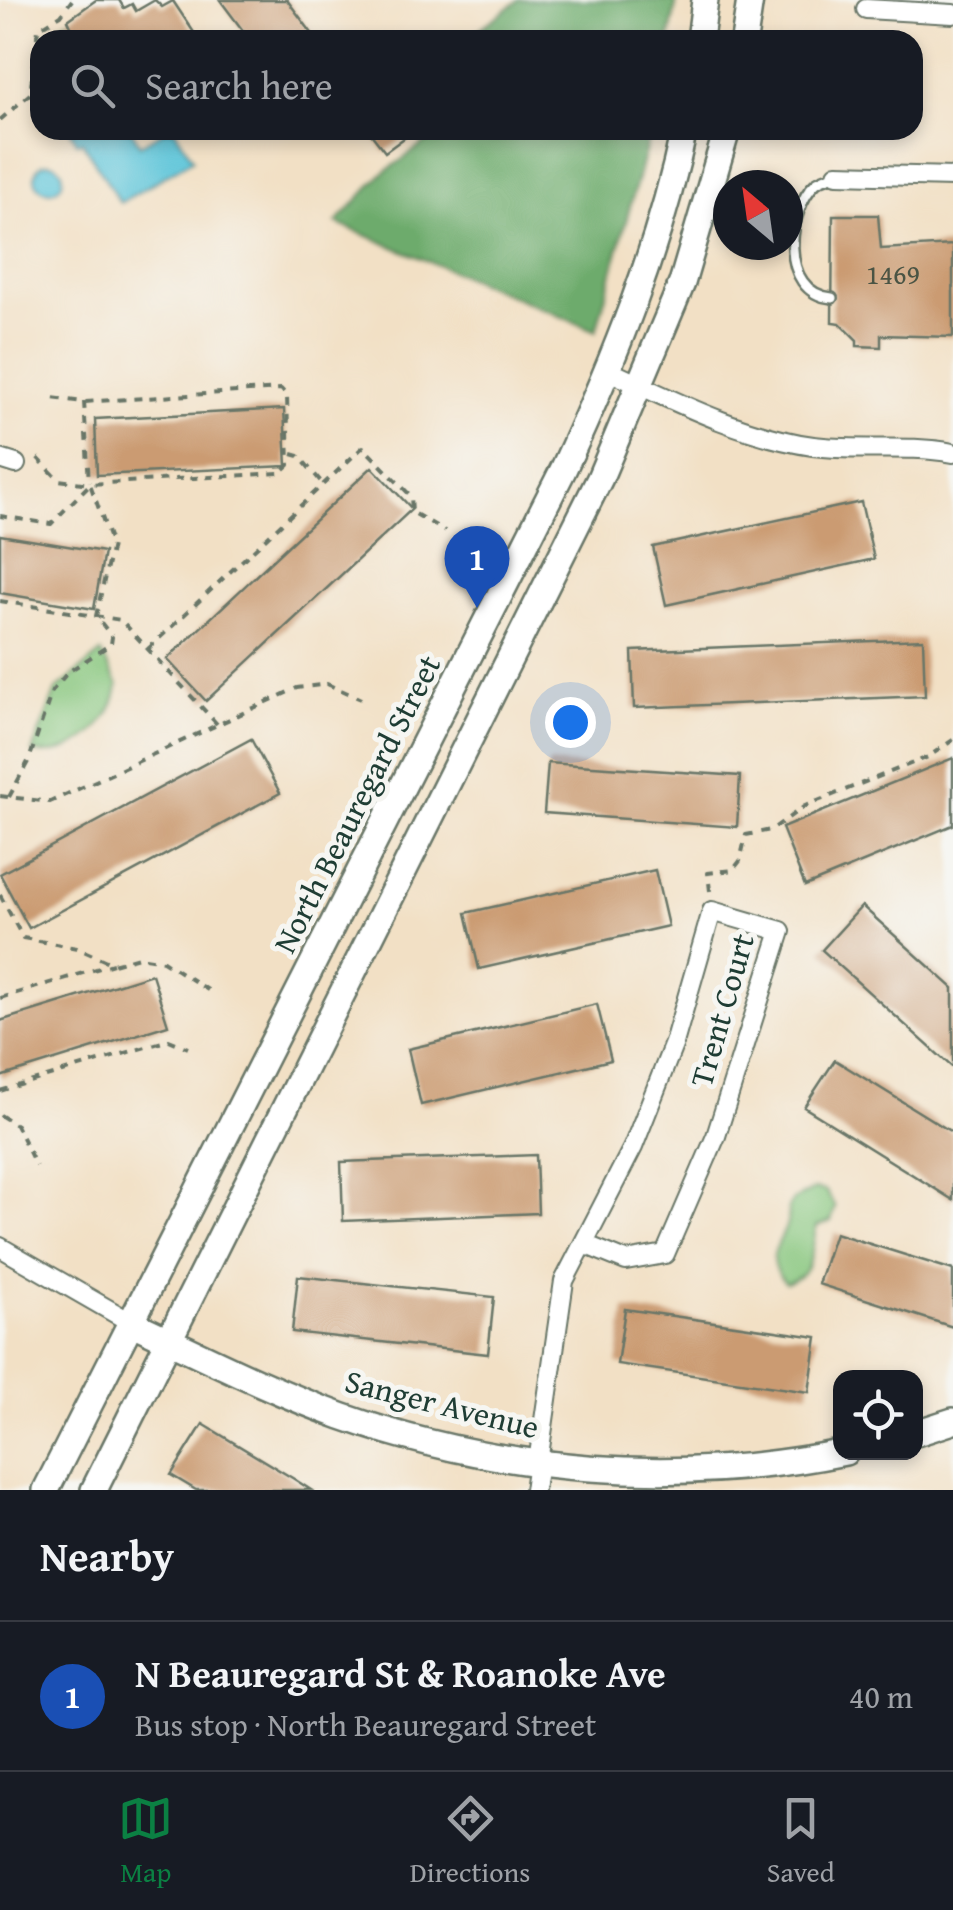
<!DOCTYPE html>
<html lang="en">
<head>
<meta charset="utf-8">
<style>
	body { margin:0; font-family:"Gentium Book Plus",serif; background:#20242c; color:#f1f3f6 }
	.controls { position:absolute; right:30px; bottom:30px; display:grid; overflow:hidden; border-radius:20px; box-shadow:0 5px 15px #0003 }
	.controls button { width:90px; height:90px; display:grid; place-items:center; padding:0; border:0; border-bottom:2px solid #363941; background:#171b24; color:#f1f3f6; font:50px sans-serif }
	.compass { position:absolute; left:713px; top:170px; width:90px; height:90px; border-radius:50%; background:#171b24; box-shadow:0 5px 15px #0003; rotate:331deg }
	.you { position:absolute; left:570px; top:722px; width:35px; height:35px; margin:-25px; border:8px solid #fff; border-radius:50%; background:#1a73e8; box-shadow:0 0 0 15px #1a73e833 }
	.badge { display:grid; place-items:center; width:65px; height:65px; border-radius:50%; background:#0b8043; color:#fff; font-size:32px; font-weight:700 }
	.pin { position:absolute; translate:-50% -82px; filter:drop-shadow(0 2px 5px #0008) }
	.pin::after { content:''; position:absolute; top:52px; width:35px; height:30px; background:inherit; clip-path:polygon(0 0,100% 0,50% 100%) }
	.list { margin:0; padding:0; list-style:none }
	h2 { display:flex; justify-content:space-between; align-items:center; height:130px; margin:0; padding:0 40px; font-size:42px }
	h2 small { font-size:32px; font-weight:400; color:#9ea1a6 }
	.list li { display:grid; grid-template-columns:65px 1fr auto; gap:30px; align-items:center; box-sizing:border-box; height:150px; padding:0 40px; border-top:2px solid #363941 }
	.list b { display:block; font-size:38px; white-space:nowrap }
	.list p { margin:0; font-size:32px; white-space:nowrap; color:#9ea1a6 }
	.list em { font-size:32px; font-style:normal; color:#9ea1a6 }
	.icon { flex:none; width:55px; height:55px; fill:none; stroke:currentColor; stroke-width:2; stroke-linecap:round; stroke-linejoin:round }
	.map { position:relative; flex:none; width:953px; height:1490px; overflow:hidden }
	.search { position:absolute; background:#171b24; box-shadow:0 5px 15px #0003; left:30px; right:30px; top:30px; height:110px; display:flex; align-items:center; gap:25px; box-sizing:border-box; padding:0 35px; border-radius:30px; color:#9ea1a6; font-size:38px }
	.sheet { height:280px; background:#171b24 }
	nav { display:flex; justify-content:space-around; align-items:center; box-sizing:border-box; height:140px; border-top:2px solid #363941; background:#171b24; font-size:28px; color:#9ea1a6 }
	nav a { display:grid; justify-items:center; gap:5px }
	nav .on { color:#0b8043 }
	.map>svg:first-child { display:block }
	.green { fill:#87c67d; stroke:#538258; stroke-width:2.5 }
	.forest { fill:#6dab6c; stroke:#467450; stroke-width:2.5 }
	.water { fill:#5dc5d9; stroke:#3e8186; stroke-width:2.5 }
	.building { fill:#cb9b72 }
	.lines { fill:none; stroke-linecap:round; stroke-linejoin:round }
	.lane-casing { stroke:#697667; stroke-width:14 }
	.street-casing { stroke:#697667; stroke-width:22 }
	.secondary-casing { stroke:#697667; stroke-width:30 }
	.path { stroke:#697667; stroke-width:4; stroke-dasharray:8 8; stroke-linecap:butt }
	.lane { stroke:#fff; stroke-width:9 }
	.street { stroke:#fff; stroke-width:18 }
	.secondary { stroke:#fff; stroke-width:25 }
	.labels { text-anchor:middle; stroke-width:10; stroke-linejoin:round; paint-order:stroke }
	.number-label { font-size:28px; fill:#4a5444 }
	.street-label { font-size:32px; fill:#1f3d34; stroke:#f6f6f2 }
</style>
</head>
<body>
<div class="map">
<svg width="953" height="1490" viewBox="0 0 953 1490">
	<rect width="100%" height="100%" fill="#f6f6f2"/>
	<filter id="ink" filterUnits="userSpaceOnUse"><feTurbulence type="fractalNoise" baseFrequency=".01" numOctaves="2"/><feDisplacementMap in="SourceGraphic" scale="20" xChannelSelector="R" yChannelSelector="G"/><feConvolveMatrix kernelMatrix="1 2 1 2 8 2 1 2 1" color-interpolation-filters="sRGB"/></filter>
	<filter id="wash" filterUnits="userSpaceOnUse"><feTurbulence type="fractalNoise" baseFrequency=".0048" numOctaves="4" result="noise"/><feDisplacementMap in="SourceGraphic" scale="40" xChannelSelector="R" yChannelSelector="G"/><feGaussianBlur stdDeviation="2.25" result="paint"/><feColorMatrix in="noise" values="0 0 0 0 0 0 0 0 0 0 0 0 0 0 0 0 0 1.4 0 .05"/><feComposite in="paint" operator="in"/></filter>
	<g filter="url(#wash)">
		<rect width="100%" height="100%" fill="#f2e0c5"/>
		<!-- green -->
		<path class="green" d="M68,20L77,40H45L43,36Z
			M101,653L118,685C114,723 72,761 32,752L56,690Z
			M815,1189L826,1191L835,1207L831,1221L817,1226C810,1248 816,1275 786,1283C754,1254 793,1238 788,1208L793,1200Z"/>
		<!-- forest -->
		<path class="forest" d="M519,0H677L669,40H465Z
			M443,130H651L596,331L336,223L382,174Z"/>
		<!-- water -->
		<path class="water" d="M70,130H131L140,145L166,130H175L193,159L120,203L82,141L77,143Z
			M35 177a14 14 0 1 1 28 0a14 14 0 1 1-28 0Z"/>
		<g id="blocks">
			<!-- building -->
			<path class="building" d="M96,0H119L124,8L132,4L136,11L155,0L162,7L173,1L199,40H77L68,20Z
				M220,0H287L317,40H250Z
				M368,130H415L385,152Z
				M833,215H878L881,249L953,245V337L881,335V347L857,346V340L840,323L832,322Z
				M284,409L287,466L97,475L95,419Z
				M372,467L412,509L206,701L167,659Z
				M861,502L874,559L666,605L653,547Z
				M0,535L104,552L94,609L0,593Z
				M923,639L925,696L634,708L632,651Z
				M251,739L280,793L29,928L0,874Z
				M953,758V825L805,886L782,828Z
				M548,763L740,776L737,827L544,813Z
				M655,870L668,926L479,969L466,913Z
				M862,906L953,988V1068L822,950Z
				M152,974L168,1025L0,1077V1021Z
				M597,1004L611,1060L421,1105L408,1049Z
				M835,1060L953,1133V1200L804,1107Z
				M536,1155L538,1213L343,1221L341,1162Z
				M835,1233L953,1270V1327L818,1284Z
				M298,1276L494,1297L488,1354L292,1332Z
				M625,1309L817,1337L809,1392L617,1364Z
				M203,1424L294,1479L311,1490H196L171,1475Z"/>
		</g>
	</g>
	<g filter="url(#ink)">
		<use href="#blocks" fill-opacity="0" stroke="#697667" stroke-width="2.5"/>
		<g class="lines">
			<defs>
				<path id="lane" d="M832,298C778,293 787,209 816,183C821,179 830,177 837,174"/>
				<path id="street" d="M866,9L953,14
					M837,174L953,177
					M609,371C674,401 742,436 813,446C860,452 906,444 953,453
					M0,459L16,464
					M0,1247L132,1323
					M534,1490L564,1281L633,1147L674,1043L712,911L781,931L716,1136L665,1254L626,1261L584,1244"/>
				<path id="secondary" d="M700,40L705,0
					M744,40L750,0
					M132,1323C201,1355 269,1390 341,1416C501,1473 679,1486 845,1452
					M916,1433L953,1421
					M46,1490L563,470C614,360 659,249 684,130
					M94,1490L600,478L682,283L727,130"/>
			</defs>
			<!-- lane casing -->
			<use href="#lane" class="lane-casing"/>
			<!-- street casing -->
			<use href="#street" class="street-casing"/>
			<!-- secondary casing -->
			<use href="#secondary" class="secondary-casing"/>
			<!-- path -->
			<path class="path" d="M0,120L30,94L38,29L61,15L72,0
				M84,402L89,482
				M292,454L299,456L323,484
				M0,516L51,524L90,484L280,473L289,465L287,396L281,389L84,402L52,398
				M0,601L121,620L217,724
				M148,649L363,447L411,496L412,512L445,531
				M0,796L50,802L297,688L327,684L361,699
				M9,797L29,760L52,691L68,672L111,644L112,637L96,616L112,545L90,484L59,480L37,457
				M710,891L708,873L733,870L740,861L746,835L771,830L805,806L928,757L953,740
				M0,895L23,938L77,948L113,964L139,957L163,961L211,992
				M0,998L113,964
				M0,1091L169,1040L188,1048
				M0,1115L16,1125L36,1166"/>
			<!-- lane -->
			<use href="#lane" class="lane"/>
			<!-- street -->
			<use href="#street" class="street"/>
			<!-- secondary -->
			<use href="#secondary" class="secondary"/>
		</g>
	</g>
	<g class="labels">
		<!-- number labels -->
		<g class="number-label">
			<text x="893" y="284">1469</text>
		</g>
		<!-- street labels -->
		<g class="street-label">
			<text transform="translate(357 804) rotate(-63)" y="11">North Beauregard Street</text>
			<text transform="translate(722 1010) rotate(-74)" y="11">Trent Court</text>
			<text transform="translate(442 1404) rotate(14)" y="11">Sanger Avenue</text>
		</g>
	</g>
</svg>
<div class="controls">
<button><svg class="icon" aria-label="locate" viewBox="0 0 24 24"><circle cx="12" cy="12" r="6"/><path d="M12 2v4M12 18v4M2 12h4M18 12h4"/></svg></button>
</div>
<svg class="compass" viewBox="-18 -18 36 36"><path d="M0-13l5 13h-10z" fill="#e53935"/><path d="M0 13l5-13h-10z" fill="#9ea1a6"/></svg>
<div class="you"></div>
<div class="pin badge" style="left:477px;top:608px;background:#1a4fb4">1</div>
<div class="search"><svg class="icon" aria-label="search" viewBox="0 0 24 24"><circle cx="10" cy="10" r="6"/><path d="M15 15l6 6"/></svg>Search here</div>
</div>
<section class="sheet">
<h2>Nearby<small></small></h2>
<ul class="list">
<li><span class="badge" style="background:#1a4fb4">1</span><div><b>N Beauregard St &amp; Roanoke Ave</b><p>Bus stop · North Beauregard Street</p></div><em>40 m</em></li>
</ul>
</section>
<nav>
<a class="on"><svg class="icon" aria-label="map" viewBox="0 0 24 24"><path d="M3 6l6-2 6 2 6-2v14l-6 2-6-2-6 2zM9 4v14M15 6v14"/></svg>Map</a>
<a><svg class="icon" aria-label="directions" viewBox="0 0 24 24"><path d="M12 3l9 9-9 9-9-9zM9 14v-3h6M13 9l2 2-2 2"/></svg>Directions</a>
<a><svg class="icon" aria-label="saved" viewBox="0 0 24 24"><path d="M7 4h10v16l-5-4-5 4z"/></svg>Saved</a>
</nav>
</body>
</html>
